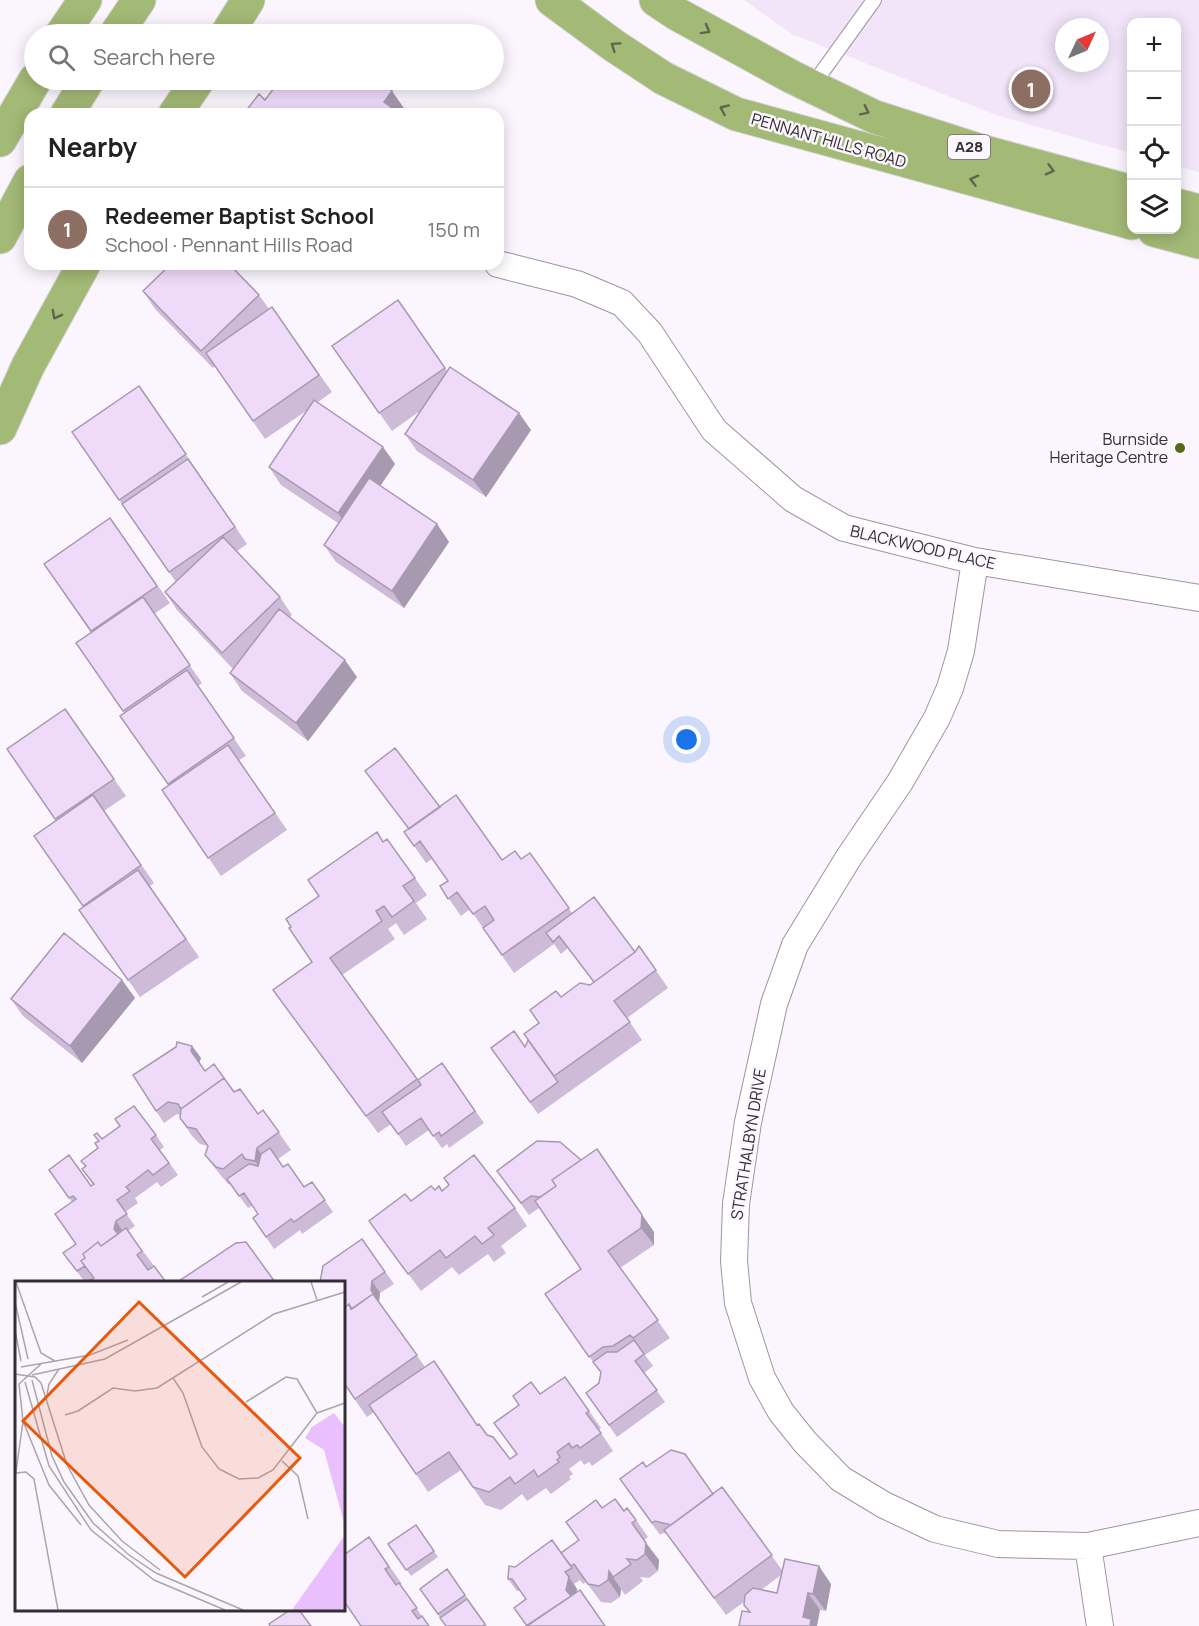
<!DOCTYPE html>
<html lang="en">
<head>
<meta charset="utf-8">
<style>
	body { margin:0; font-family:Manrope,sans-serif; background:#f2f2f2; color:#222 }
	.controls { position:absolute; right:18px; top:18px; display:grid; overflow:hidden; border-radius:12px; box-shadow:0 3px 15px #0003 }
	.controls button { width:54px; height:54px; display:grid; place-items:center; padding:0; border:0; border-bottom:2px solid #e0e0e0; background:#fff; color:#222; font:30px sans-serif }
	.compass { position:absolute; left:1055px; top:18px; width:54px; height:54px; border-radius:50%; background:#fff; box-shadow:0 3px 15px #0003; rotate:46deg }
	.you { position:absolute; left:687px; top:740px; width:21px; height:21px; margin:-15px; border:4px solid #fff; border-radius:50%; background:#1a73e8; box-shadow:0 0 0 9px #1a73e833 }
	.badge { display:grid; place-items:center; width:39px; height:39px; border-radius:50%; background:#d93025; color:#fff; font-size:20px; font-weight:700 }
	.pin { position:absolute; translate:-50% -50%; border:3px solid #fff; box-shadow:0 2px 6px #0006 }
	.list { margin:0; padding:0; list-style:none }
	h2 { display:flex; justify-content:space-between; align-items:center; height:78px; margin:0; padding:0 24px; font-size:26px }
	h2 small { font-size:20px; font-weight:400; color:#767676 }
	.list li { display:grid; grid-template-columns:39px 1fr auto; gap:18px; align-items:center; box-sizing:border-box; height:84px; padding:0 24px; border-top:2px solid #e0e0e0 }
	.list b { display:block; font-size:22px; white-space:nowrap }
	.list p { margin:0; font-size:20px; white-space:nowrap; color:#767676 }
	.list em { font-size:20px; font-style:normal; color:#767676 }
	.icon { flex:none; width:33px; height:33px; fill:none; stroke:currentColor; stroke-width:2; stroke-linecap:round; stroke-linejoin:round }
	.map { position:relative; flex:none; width:1199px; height:1626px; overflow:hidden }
	.search { position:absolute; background:#fff; box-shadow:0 3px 15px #0003; left:24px; top:24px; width:480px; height:66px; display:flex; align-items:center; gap:15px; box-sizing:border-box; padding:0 21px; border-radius:33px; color:#767676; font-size:22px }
	.panel { position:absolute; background:#fff; box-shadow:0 3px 15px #0003; left:24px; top:108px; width:480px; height:162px; border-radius:18px }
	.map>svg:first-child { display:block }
	.built { fill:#f2e5f9; fill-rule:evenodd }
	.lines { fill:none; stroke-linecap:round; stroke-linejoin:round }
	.lane-casing { stroke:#9e95a2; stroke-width:16 }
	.street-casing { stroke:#9e95a2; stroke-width:28 }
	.highway-casing { stroke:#d6d5d6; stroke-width:35 }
	.lane { stroke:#fff; stroke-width:14 }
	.street { stroke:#fff; stroke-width:26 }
	.highway { stroke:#a3b976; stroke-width:33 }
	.wall { fill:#cebbd7; fill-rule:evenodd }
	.shaded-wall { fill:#a799af }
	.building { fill:#efdafa; stroke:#a799af; stroke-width:1.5 }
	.oneway { stroke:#5f664e }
	.poi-dot { fill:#546a18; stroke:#fbf5fe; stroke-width:2 }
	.labels { text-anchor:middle; stroke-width:5; stroke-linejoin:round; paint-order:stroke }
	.shield { fill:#fbf5fe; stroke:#6e6a70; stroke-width:1.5 }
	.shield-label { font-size:15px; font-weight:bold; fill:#322e33 }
	.street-label { font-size:16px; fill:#322e33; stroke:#fbf5fe }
	.poi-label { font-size:16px; fill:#322e33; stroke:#fbf5fe; text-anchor:end }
	.inset-road { fill:none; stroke:#aba5ad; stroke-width:1.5 }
	.view { fill:#e8590c; fill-opacity:0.15; stroke:#e8590c; stroke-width:3 }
	.inset-edge { fill:none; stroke:#322e33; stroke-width:3 }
</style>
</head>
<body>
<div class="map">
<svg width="1199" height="1626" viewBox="0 0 1199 1626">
	<rect width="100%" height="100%" fill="#fbf5fe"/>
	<!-- built -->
	<path class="built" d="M744,0H1199V172L1177,166L1176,22H1132L1131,153L996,115L792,34ZM1064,27H1100V63H1064Z"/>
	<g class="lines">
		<defs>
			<path id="lane" d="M812,86L874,0"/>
			<path id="street" d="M498,264L577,284L622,303L650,333L714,430L793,499L844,528L975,561L1199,598
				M975,561L961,651L950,688L937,718L900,782L849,857L795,945L774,1004L748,1122L736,1204L734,1261L738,1303L762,1378L781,1412L805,1442L841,1479L884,1505L935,1529L998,1544L1088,1546L1199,1523
				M1088,1546L1100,1626"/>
			<path id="highway" d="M552,0L613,45L663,78L736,114L1132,223
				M656,0L677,14L792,77L875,117L981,151L1132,192
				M62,34L85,0
				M116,34L139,0
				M227,34L248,0
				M67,114L88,80
				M175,114L198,80
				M0,140L35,80
				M1176,205L1199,211
				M1154,230L1199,242
				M0,237L30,181
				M0,428L28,366L84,264"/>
		</defs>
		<!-- lane casing -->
		<use href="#lane" class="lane-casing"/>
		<!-- street casing -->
		<use href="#street" class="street-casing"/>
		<!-- highway casing -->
		<use href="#highway" class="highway-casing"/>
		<!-- lane -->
		<use href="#lane" class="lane"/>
		<!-- street -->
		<use href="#street" class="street"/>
		<!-- highway -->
		<use href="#highway" class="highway"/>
	</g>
	<!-- wall -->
	<path class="wall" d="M143,291L259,295L269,309L272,307L332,392L318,402L383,447L395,464L380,486L437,524L449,542L404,608L336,562L324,545L338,523L281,485L269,467L309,409L265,439L215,366L213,368L155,309Z
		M398,300L447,371L531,430L486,497L417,451L405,434L420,411L392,431L332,346Z
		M139,386L247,544L237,551L280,597L292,615L290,617L357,677L308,741L242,691L230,673L233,669L177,610L165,592L176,582L72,432Z
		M110,518L170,603L154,614L202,683L198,686L246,756L239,760L287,830L221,876L162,790L169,785L120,716L125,713L76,643L91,633L44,564Z
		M65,709L126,796L104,811L154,883L150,886L199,957L140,997L79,910L84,907L34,836L56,821L7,749Z
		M365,771L440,807L502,860L521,859L530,853L572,913L635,952L639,946L668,988L627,1018L642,1040L538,1114L491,1048L525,1047L539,1023L561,997L590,985L594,983L568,948L561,954L554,944L514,973L470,909L461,916L440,886L448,881L432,859L426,863L404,832L409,829Z
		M387,839L427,895L416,903L427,919L404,935L396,923L388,929L395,939L342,975L418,1080L442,1063L484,1123L449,1148L447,1144L442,1148L429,1130L406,1146L391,1124L378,1133L273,990L312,962L291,927L319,896Z
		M122,980L135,998L82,1063L23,1016L11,999Z
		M192,1046L201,1058L199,1063L205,1071L234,1092L258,1114L263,1110L291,1150L278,1159L283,1167L304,1187L312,1182L333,1212L302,1234L300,1230L274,1249L253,1218L258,1214L252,1206L248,1208L231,1185L228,1184L218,1172L205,1155L208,1146L200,1144L192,1136L180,1118L181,1115L177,1114L164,1123L156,1111Z
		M156,1135L164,1147L160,1150L178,1175L161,1187L157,1182L135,1198L138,1203L125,1212L135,1226L128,1231L166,1282H85L63,1253L76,1244L72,1202L49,1170L91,1186L93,1185L82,1169L85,1166L81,1161L98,1148L99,1141L102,1139Z
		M497,1171L654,1232V1245L620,1268L670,1338L645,1355L653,1366L644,1373L665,1402L617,1437L586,1393L599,1383L601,1373L545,1294L581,1269L539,1208L529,1215Z
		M435,1190H442L515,1208L527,1226L501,1246L506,1253L494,1262L488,1254L459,1275L452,1267L421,1291L369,1221Z
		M362,1239L394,1284L380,1293L379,1302L382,1306L425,1367L487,1435L510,1459L516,1454L540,1394L565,1377L601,1428L599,1430L613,1451L592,1466L589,1462L584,1465L581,1460L569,1469L573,1474L569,1477L571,1479L551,1494L546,1488L527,1501L522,1494L501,1510L485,1505L461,1470L428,1492L374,1412L367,1417L344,1384Z
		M646,1467L713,1494L722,1487L782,1570L831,1584L826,1611L820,1610L749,1612L744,1605V1602L726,1615L667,1534L663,1533L660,1535L620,1479ZM781,1575L777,1593L761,1590Z
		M602,1508L624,1511L636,1520L648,1537L644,1540L659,1560L658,1571L649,1578L640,1577L643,1581L625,1595L621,1589L620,1597L611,1603L601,1602L586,1582L583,1584L561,1553L579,1540Z
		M416,1525L438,1557L411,1576L388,1544Z
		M369,1537L402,1584L400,1585L429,1626L344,1601Z
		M552,1540L580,1580L574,1584L577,1589V1592L605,1626L526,1599L520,1591H517L508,1579L515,1567Z
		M447,1569L487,1626H446L420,1589Z"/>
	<!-- shaded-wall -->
	<path class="shaded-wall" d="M369,80H387L378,92Z
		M392,91L408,114H386L384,102Z
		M519,413L531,430L486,497L473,480Z
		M383,447L395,464L350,531L338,513Z
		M437,524L449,542L404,608L392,591Z
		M345,660L357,677L308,741L296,723Z
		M122,980L135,998L82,1063L70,1046Z
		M192,1046L201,1058L199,1063L191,1051Z
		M257,1148L270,1166L267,1178L255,1161Z
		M597,1149L654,1232V1245L641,1228Z
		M116,1221L124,1233L123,1241L114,1229Z
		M372,1281L380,1293L379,1302L371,1290Z
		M646,1543L659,1560L658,1571L645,1554Z
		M819,1566L831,1584L826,1611L813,1594Z
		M609,1571L621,1589L620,1597L608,1580Z
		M569,1577L577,1589L574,1602L566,1590Z
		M808,1593L820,1610L817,1626H810L803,1617Z"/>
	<!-- building -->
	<path class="building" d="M308,31L313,34H305Z
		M280,80H376L392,91L384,102L391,107L386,114H248L245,112L259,94L265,100Z
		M171,264H229L259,295L201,351L143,291Z
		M398,300L445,368L379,413L332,346Z
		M272,307L319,375L253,421L206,353Z
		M450,367L519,413L473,480L405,434Z
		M139,386L186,454L119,500L72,432Z
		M314,400L383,447L338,513L269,467Z
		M188,459L235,527L169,572L122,504Z
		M369,478L437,524L392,591L324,545Z
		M110,518L157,586L91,631L44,564Z
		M223,537L280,597L222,653L165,592Z
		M143,597L190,665L123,711L76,643Z
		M279,609L345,660L296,723L230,673Z
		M187,670L234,738L168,784L120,716Z
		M65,709L114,779L55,819L7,749Z
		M228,745L275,813L208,858L162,790Z
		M395,748L440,807L409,829L365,771Z
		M93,795L141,865L83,906L34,836Z
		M456,795L502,860L515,851L521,859L530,853L569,908L502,955L483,928L494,920L485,906L473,914L457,892L448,899L440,886L448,881L420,841L414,846L404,832Z
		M377,832L383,842L387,839L415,878L403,886L414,901L392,917L384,906L376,911L382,921L330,958L417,1079L366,1116L273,990L312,962L289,928L291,927L286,919L319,896L308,880Z
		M138,870L186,939L128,980L79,910Z
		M594,897L635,952L594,982L559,936L553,942L546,933Z
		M64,933L122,980L70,1046L11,999Z
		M639,946L656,970L614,1001L630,1022L554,1076L524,1034L539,1023L530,1010L556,991L561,997L580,983L590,985L635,952Z
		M514,1031L525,1047L528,1040L558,1082L530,1102L491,1048Z
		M177,1042L192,1046L191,1051L205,1071L214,1064L224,1078L181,1109L178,1104L168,1102L156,1111L133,1075L176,1047Z
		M442,1063L475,1111L441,1136L439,1132L433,1136L421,1118L398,1134L382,1112L421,1085L418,1080Z
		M224,1078L234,1092L240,1089L258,1114L263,1110L279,1132L257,1148L255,1161L245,1159L242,1154L223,1169L216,1167L205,1155L208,1146L196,1129L187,1127L180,1118L181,1109Z
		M134,1106L156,1135L151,1139L169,1163L153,1175L148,1170L126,1187L130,1191L117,1200L127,1214L116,1221L114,1229L118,1234L101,1246L98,1242L83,1254L85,1258L81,1261L85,1266L77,1271L63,1253L76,1244L55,1214L76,1199L73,1196L69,1198L49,1170L69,1155L91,1186L94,1184L82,1169L86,1166L81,1161L98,1148L95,1143L99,1141L94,1135L97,1133L102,1139L120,1126L115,1119Z
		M537,1141L560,1142L581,1160L552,1180L556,1186L540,1197L531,1196L521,1203L497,1171Z
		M270,1148L283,1167L288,1164L304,1187L312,1182L325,1200L294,1222L291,1219L266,1237L253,1218L258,1214L244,1193L239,1196L227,1179L249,1164L258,1166L261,1154Z
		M597,1149L642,1215L641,1228L608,1251L658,1320L633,1338L630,1335L613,1346L603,1347L589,1357L545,1294L581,1269L535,1201L556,1186L552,1180Z
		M474,1155L515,1208L488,1228L494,1235L482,1244L475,1236L446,1258L440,1250L408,1274L369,1221L405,1194L411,1201L431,1186L435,1190L439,1186L442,1191L449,1185L444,1178Z
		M126,1228L142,1251L137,1255L148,1270L154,1266L166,1282H87L94,1278L81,1261L85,1258L83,1254L98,1242L101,1246Z
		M362,1239L385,1272L372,1281L371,1290L376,1298L373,1294L352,1309L349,1304L344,1308V1282H320L323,1266Z
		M246,1242L275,1282H179V1281L236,1243Z
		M373,1294L417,1355L355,1399L344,1383V1308L349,1304L351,1309Z
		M634,1340L644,1354L635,1361L657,1390L609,1425L586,1393L599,1383L601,1372L593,1362L607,1352H617Z
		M434,1361L477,1425L479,1424L487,1435L493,1437L510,1459L517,1454L494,1423L519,1405L513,1396L531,1382L540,1394L565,1377L589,1411L586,1413L601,1433L580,1448L577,1445L572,1448L569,1443L557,1452L560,1457L557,1460L559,1462L538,1477L534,1470L515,1484L510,1477L489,1492L473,1487L449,1452L416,1474L369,1405Z
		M671,1450L685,1454L713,1494L671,1525L655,1521L652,1523L620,1479L643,1462L646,1467Z
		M722,1487L772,1555L714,1598L664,1530Z
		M615,1499L624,1511L627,1508L636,1520L632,1523L646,1543L645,1554L637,1560L627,1559L631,1564L613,1577L609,1571L608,1580L599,1586L588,1584L574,1564L571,1566L561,1553L579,1540L566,1522L596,1500L602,1508Z
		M416,1525L434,1551L406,1570L388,1544Z
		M369,1537L389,1567L385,1569L396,1585L399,1583L417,1608L412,1611L418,1619L422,1616L429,1626H361L344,1601V1555Z
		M552,1540L572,1568L565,1572L569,1577L566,1590L571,1596L527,1626L514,1608L526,1599L512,1579H508L509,1566L515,1567Z
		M785,1559L819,1566L813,1594L808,1593L803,1617L811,1619L810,1626H739L742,1611L750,1612L744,1605L745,1595L753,1588L777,1593Z
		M447,1569L465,1595L438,1614L420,1589Z
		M580,1590L605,1626H526Z
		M467,1599L485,1624L483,1626H446L440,1618Z
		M290,1610H299L311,1626H270L269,1624Z"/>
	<!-- one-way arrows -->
	<defs><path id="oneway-chevron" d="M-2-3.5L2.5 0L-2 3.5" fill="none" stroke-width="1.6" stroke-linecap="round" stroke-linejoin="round" transform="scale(1.5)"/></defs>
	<g class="oneway">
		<use href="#oneway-chevron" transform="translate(706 30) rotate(29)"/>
		<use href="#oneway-chevron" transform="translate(615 46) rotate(-145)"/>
		<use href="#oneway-chevron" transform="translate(724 109) rotate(-156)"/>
		<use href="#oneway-chevron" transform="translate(865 111) rotate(26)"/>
		<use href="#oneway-chevron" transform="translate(1050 170) rotate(15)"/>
		<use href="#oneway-chevron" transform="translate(974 180) rotate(-165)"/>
		<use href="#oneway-chevron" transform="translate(56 315) rotate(118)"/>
	</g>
	<!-- markers -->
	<circle class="poi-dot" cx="1180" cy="448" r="6"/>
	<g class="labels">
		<!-- shield labels -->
		<rect class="shield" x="948" y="135" width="42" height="24" rx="4.5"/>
		<g class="shield-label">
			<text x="969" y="152">A28</text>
		</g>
		<!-- street labels -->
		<g class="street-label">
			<text transform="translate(829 140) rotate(16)" y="6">PENNANT HILLS ROAD</text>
			<text transform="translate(923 547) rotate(13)" y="6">BLACKWOOD PLACE</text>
			<text transform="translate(748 1144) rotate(-81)" y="6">STRATHALBYN DRIVE</text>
		</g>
		<!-- poi labels -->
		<g class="poi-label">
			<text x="1168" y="445">Burnside<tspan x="1168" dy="18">Heritage Centre</tspan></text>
		</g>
	</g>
	<!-- overview -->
	<g transform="translate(15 1281)">
		<rect width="330" height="330" fill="#fbf5fe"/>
		<path d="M319,132L330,146V245L309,169L290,157L297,146ZM330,254V329H277Z" fill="#e9bffe"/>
		<path class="inset-road" d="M1,1L26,72L40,80M296,1L302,19M187,16L213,1M0,21L13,78M0,49L6,80M26,83L4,103L8,140L34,204L66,244M6,86L75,74L113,59M0,93L20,96L26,102L52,184L74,224L107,260L145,289M17,94L90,78L226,1M158,97L168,112L187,166L204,188L224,198L243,197L258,189L302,132L330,122M17,99L37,175L49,201L78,242L114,274L141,292L228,329M10,101L34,185L76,249L139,299L210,329M32,113L34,103L44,88M231,121L271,96L282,98L302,132M50,134L63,130L98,107L120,110L142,107L259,33L330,11M267,180L283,195L293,238M1,192L11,191L19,198L43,329M0,197L8,141"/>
		<path class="view" d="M124,21L285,177L170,296L8,140Z"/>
		<rect width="330" height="330" class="inset-edge"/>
	</g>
</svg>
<div class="controls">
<button>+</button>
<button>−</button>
<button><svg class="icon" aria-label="locate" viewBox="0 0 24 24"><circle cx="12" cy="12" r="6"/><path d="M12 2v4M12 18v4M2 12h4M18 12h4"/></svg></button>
<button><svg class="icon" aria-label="layers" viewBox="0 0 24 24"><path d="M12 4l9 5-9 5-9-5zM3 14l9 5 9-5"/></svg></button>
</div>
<svg class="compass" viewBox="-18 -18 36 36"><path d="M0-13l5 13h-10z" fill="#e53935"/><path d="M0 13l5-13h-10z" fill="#767676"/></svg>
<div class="you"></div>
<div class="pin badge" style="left:1031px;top:89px;background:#8d6e63">1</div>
<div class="search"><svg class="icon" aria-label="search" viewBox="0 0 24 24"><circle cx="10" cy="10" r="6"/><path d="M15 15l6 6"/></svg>Search here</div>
<section class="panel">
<h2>Nearby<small></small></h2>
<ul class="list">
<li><span class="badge" style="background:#8d6e63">1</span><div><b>Redeemer Baptist School</b><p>School · Pennant Hills Road</p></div><em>150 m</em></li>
</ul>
</section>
</div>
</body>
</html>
